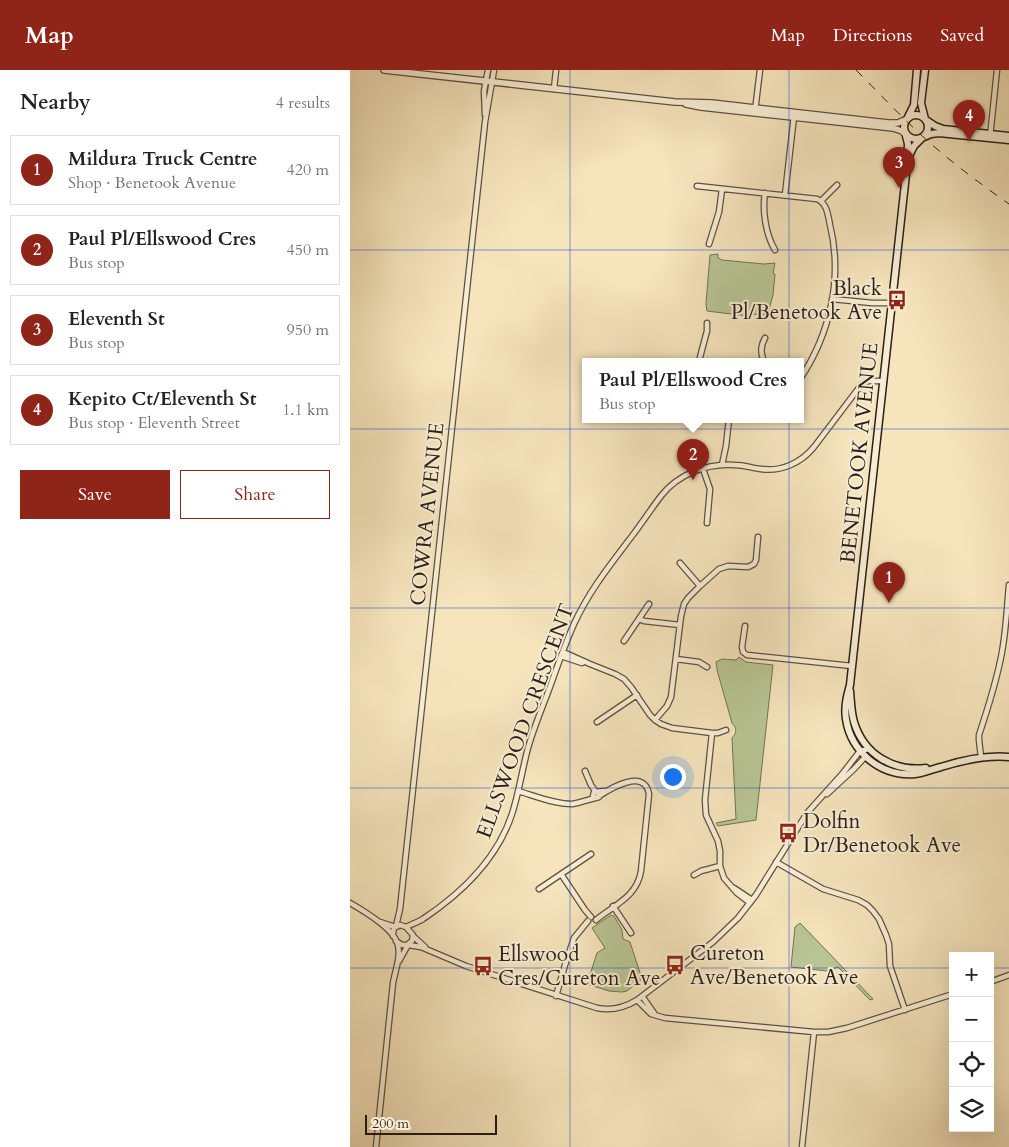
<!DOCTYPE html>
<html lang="en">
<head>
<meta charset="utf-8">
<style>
	body { margin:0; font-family:Cardo,serif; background:#f6f6f6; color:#222 }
	.controls { position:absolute; right:15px; bottom:15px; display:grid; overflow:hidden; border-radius:0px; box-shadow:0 5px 20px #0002 }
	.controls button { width:45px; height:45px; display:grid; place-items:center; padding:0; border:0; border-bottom:1px solid #e0e0e0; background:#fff; color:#222; font:25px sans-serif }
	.scale { position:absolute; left:15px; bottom:12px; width:132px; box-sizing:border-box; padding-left:5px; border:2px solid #2b1f19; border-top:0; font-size:14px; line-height:18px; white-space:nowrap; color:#2b1f19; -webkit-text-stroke:4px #f8edd3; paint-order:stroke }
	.you { position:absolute; left:322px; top:706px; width:18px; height:18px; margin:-12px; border:4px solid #fff; border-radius:50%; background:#1a73e8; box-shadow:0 0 0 8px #1a73e833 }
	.badge { display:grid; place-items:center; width:32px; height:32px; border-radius:50%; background:#8f2418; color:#fff; font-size:16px; font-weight:700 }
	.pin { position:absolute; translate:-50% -41px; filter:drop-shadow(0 1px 2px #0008) }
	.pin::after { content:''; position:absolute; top:26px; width:18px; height:15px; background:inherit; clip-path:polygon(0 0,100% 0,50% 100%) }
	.popup { position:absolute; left:232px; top:288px; width:222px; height:65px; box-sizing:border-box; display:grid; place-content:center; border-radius:0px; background:#fff; filter:drop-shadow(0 1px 4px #0005); font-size:16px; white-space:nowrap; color:#767676 }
	.popup b { font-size:19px; color:#222 }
	.popup::after { content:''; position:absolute; left:50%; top:100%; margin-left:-10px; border:10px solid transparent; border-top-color:#fff }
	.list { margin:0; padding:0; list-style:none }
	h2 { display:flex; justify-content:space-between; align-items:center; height:65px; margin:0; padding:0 20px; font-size:21px }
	h2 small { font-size:16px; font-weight:400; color:#767676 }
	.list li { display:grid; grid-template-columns:32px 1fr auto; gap:15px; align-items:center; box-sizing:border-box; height:70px; margin:0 10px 10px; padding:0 10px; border:1px solid #e0e0e0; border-radius:0px }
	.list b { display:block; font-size:19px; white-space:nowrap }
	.list p { margin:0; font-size:16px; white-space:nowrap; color:#767676 }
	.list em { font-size:16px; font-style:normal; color:#767676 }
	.actions { display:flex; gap:10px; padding:15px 20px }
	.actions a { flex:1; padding:11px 0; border:1px solid #8f2418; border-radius:0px; text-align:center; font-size:18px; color:#8f2418 }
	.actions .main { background:#8f2418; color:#fff }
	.icon { flex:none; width:28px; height:28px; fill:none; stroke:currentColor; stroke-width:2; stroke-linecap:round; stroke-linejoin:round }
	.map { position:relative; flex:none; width:659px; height:1077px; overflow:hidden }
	header { display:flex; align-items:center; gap:30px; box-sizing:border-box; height:70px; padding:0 25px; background:#8f2418; color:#fff }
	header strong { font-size:24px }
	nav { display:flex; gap:28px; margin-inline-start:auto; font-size:18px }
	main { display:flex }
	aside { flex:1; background:#fff }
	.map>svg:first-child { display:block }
	.green { fill:#b8c594; stroke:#727256 }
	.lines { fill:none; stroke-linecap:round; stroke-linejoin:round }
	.minor-casing { stroke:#5e5042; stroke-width:7 }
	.tertiary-casing { stroke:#5e5042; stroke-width:8 }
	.secondary-casing { stroke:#2b1f19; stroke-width:9 }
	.minor { stroke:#f8edd3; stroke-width:4.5 }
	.tertiary { stroke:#f8edd3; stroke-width:5.5 }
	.secondary { stroke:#f8edd3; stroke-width:6 }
	.rail { stroke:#2b1f19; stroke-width:1; stroke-dasharray:9 9; stroke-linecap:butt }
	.grid { fill:none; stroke:#1d4ed8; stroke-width:1; stroke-opacity:0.55 }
	.labels { text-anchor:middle; stroke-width:4; stroke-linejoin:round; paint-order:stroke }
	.poi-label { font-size:21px; fill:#2b1f19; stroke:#f8edd3; text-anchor:start }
	.street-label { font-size:21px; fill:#2b1f19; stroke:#f8edd3 }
</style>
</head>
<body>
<header>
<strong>Map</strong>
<nav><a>Map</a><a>Directions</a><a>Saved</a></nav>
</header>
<main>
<aside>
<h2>Nearby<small>4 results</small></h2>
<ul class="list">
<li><span class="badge">1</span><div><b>Mildura Truck Centre</b><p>Shop · Benetook Avenue</p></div><em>420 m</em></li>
<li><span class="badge">2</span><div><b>Paul Pl/Ellswood Cres</b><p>Bus stop</p></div><em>450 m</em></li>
<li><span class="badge">3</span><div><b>Eleventh St</b><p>Bus stop</p></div><em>950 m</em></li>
<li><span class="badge">4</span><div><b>Kepito Ct/Eleventh St</b><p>Bus stop · Eleventh Street</p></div><em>1.1 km</em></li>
</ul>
<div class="actions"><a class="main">Save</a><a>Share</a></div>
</aside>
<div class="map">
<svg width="659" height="1077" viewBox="0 0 659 1077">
	<rect width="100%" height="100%" fill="#f5e4bc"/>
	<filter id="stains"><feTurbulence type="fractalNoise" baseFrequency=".004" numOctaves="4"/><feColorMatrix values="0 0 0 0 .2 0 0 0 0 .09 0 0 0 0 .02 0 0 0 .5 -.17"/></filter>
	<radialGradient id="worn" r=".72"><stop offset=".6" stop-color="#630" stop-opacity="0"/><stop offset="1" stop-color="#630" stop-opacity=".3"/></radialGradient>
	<!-- green -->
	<path class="green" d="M368,184V188L372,190L414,194L425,193L423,203L425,204L423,225L418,243L413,245L399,244L398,246L357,241L356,234L360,185Z
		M389,587L396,592L423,595L406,750L368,756L366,753L386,749L382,668C387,663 387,658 382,653L367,600V598L366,592L372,589L386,590Z
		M261,845L264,846L272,860L273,869L280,872L292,909L277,921L272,922L259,921L237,914L247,883L255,878L242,858Z
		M450,853L523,929L520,930L488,897L477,901L441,897L445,857Z"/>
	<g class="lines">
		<defs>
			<path id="minor" d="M204,19L206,0
				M405,41L410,0
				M135,45L134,21L138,0
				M640,67L647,0
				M347,116L467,129C477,133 478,145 480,155C493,208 480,264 450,309
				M415,123C412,141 416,165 425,180
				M435,125L444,46
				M471,131L487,115
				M359,174L369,142L372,119
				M482,229L522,233H542
				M349,291L357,261V253
				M414,291C410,283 411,275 415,268
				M372,395L376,376L379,349
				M353,399L360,419L357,453
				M330,493L350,516
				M289,549L294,551L330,555
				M395,556L392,577L393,582L397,585L502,596
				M274,571L299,534
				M213,582L240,594L265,604L274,609L281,617L300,645L305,650L311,654L322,658L362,663H368L376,660
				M211,586L232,593
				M326,589L349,592L357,597
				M305,650L317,636L321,627L331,546L334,534L338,528L350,516L369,499L378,496L398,497L404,494L406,490L408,467
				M247,652L287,625
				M362,663L355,730L356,745L368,771L370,781V796L374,808L387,823L400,833
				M631,687L629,670V665C638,638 647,610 652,582C656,560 657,538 659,515
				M235,701L241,715L246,722
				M168,721C185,726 204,734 222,734C230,733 237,730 245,728
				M248,722L249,725V727L245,728L243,726L244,722L255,721
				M477,724L504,699L516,686
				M426,792L473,819L508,830L517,835L523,841L529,849L536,865L539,874L540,896L555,940
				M211,804L235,840L241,847
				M344,805L351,801L370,796
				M384,818L402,830
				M189,819L241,784
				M0,833C14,841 41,857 47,872C52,884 45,901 43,913C37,968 32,1022 26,1077
				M263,836L281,863
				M246,850C264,835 287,827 291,801L299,724C295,698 261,718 249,726
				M30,852L45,857
				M46,856L50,839L135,52L144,0
				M56,857C62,854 68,852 73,849C112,823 147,790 162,744C169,723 172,700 178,678C184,657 193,636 201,614C208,594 215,574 224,554C239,521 260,495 282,466C292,453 301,439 311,426C328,404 357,393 385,395C394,395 402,398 411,399C431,402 451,393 464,377L511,315L518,311H534
				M43,866V863L44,858L50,855L56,857L63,865L62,871L57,875H52L46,871
				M63,866L75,877
				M58,875L71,877L116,896L247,938C262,941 274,938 287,930L363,872L388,848L406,825L457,743L493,703L510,681L519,679
				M49,891L58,875
				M640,912L659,905
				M206,926L215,895L224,868L238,851
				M292,926L304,943
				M287,930L301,944L315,948L464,962H478L497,958L603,924
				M452,1077L464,962"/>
			<path id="tertiary" d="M34,0L325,32L362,33L538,53H548L557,49
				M336,34L351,37L543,58L552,61L555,64"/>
			<path id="secondary" d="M554 57a12 12 0 1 1 24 0a12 12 0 1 1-24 0Z
				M558,47L564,35L567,0
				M575,49L571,33L575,0
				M576,50L585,56L593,59L659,66
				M556,66L558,74L557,95L500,615C497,626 494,637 496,649C501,682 531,707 565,704C574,703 582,699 591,697C613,690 635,685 659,687
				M574,67L581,64L589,63L659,70
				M559,86L564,76L572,68
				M500,621C501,632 501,642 504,652C514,685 544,702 576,698"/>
		</defs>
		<!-- minor casing -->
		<use href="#minor" class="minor-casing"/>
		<!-- tertiary casing -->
		<use href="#tertiary" class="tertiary-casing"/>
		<!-- secondary casing -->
		<use href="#secondary" class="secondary-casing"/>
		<!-- minor -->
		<use href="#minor" class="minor"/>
		<!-- tertiary -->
		<use href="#tertiary" class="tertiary"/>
		<!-- secondary -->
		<use href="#secondary" class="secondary"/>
		<!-- rail -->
		<path class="rail" d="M506,0C531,25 554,50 580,73C605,95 632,115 659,134"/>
	</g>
	<!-- grid -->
	<path class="grid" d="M220,0V1077M439,0V1077M0,180H659M0,359H659M0,538H659M0,718H659M0,898H603M640,898H659"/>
	<!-- icons -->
	<defs>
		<symbol id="bus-bare" viewBox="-9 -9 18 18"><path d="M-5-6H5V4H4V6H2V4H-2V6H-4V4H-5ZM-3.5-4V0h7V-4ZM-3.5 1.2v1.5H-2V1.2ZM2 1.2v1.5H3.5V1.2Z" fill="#8f2418" stroke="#f8edd3" stroke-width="2.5" paint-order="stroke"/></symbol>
	</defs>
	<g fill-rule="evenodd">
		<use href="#bus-bare" x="533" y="216" width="28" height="28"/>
		<use href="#bus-bare" x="424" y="749" width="28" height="28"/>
		<use href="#bus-bare" x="311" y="881" width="28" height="28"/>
		<use href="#bus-bare" x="119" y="882" width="28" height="28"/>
	</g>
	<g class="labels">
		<!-- poi labels -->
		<g class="poi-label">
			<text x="532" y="225" text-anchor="end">Black<tspan x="532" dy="24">Pl/Benetook Ave</tspan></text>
			<text x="453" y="758">Dolfin<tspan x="453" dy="24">Dr/Benetook Ave</tspan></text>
			<text x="340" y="890">Cureton<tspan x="340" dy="24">Ave/Benetook Ave</tspan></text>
			<text x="148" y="891">Ellswood<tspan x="148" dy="24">Cres/Cureton Ave</tspan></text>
		</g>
		<!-- street labels -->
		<g class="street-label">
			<text transform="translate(509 383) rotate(-84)" y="7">BENETOOK AVENUE</text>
			<text transform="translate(77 444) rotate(-84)" y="7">COWRA AVENUE</text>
			<text transform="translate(175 651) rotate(-70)" y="7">ELLSWOOD CRESCENT</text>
		</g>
	</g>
	<rect width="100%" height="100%" filter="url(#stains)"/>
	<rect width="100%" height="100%" fill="url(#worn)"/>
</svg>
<div class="controls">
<button>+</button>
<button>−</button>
<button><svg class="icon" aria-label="locate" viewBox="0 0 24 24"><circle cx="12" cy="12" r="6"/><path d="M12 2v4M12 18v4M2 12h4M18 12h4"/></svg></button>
<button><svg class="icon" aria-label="layers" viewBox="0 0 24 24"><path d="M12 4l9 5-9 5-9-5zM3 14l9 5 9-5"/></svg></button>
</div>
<div class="scale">200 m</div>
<div class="you"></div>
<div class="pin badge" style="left:539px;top:533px">1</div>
<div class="pin badge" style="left:343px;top:410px">2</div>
<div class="popup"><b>Paul Pl/Ellswood Cres</b>Bus stop</div>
<div class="pin badge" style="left:549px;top:118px">3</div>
<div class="pin badge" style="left:619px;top:71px">4</div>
</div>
</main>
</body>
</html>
